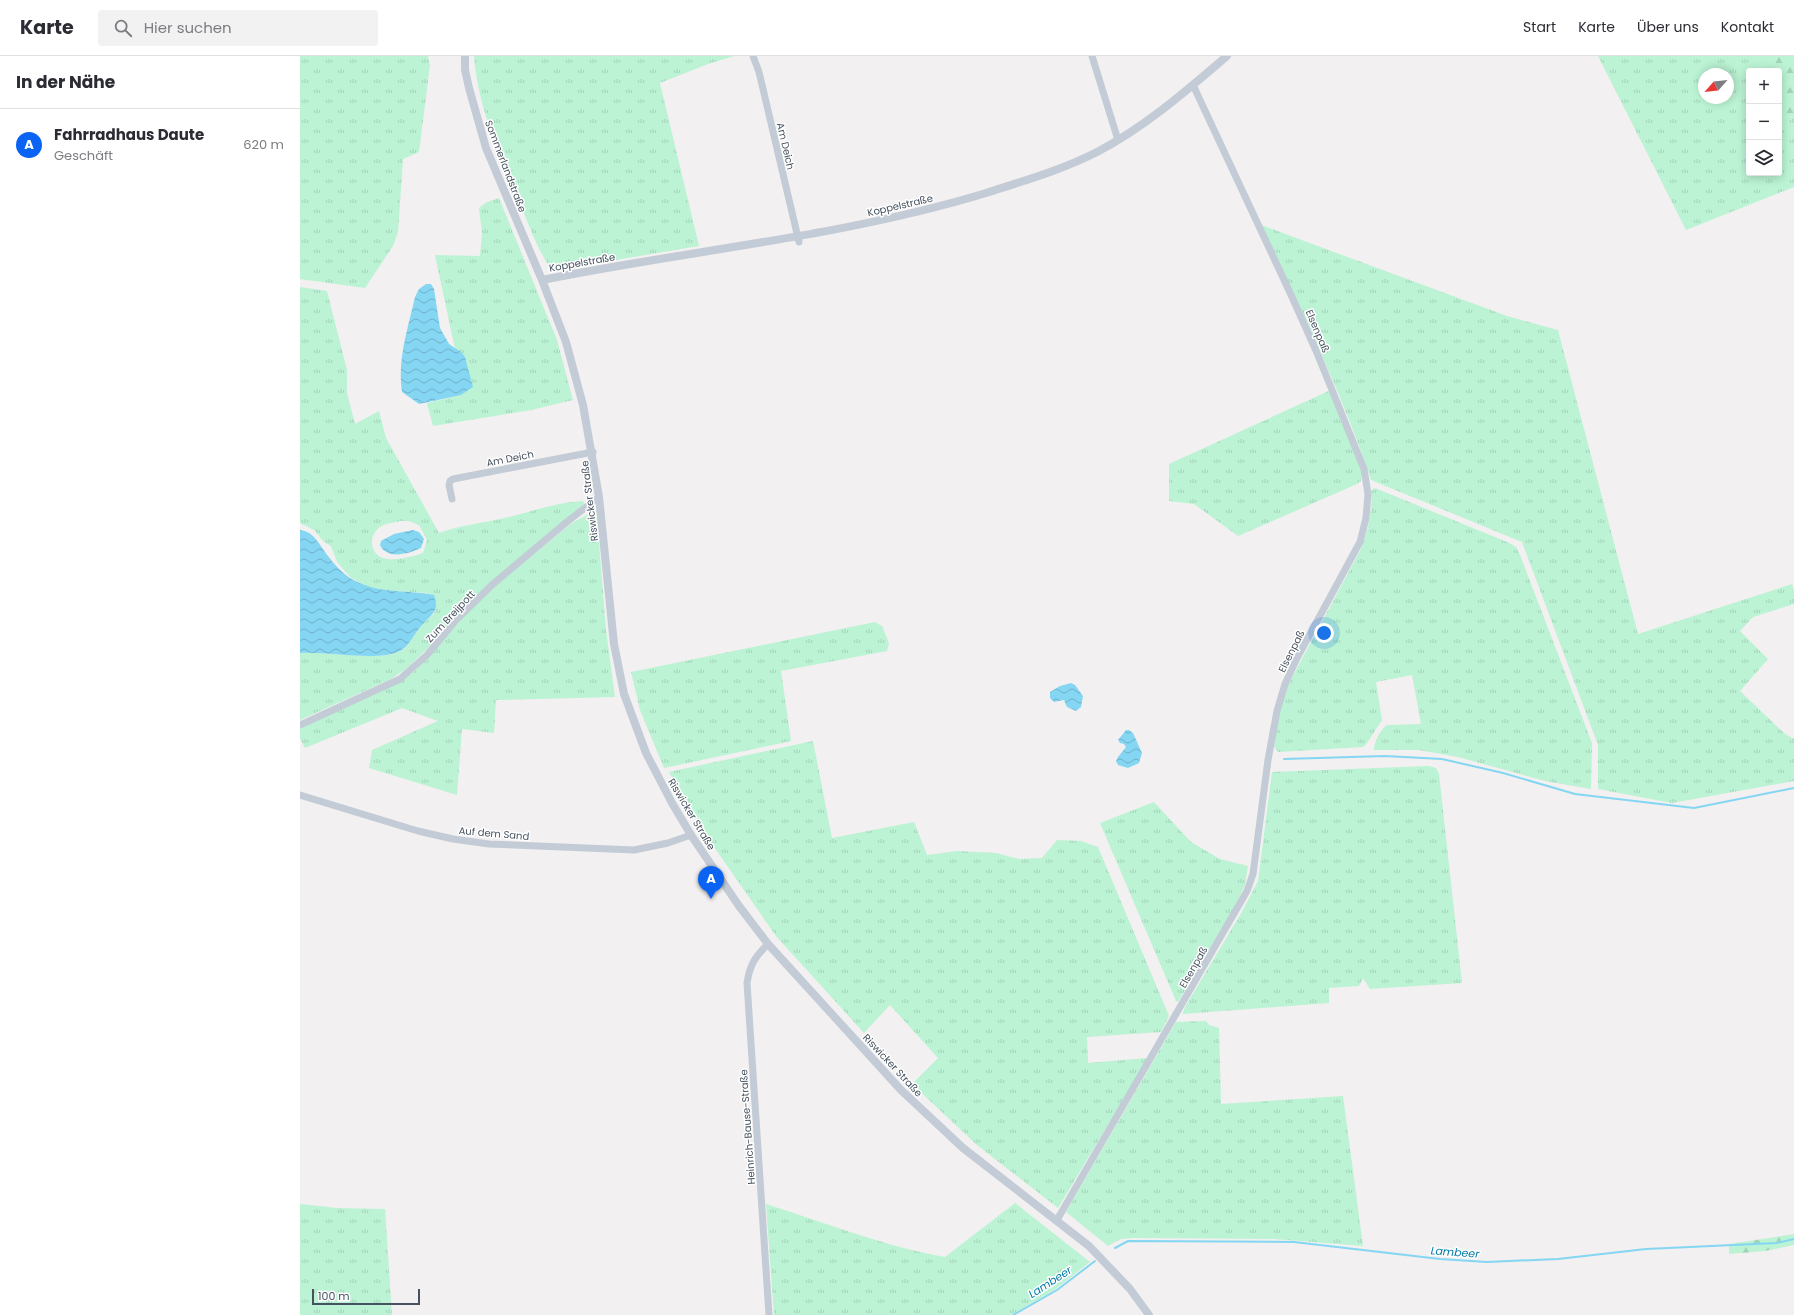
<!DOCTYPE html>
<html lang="de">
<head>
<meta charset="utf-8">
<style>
	body { margin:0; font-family:Poppins,sans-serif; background:#f2f2f3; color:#2b2b33 }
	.controls { position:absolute; right:12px; top:12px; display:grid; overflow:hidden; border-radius:4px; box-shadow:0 2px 10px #0003 }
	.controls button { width:36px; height:36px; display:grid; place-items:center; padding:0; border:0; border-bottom:1px solid #e1e1e2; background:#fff; color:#2b2b33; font:20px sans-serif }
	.compass { position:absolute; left:1398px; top:12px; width:36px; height:36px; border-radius:50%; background:#fff; box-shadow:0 2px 10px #0003; rotate:243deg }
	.scale { position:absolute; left:12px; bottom:10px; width:108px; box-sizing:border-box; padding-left:4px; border:2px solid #46525f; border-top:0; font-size:11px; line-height:14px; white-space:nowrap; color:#46525f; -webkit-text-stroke:3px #fff; paint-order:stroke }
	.you { position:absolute; left:1024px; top:577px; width:14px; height:14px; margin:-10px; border:3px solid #fff; border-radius:50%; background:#1a73e8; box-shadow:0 0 0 6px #1a73e833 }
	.badge { display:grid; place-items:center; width:26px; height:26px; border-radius:50%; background:#0a63f2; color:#fff; font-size:13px; font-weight:700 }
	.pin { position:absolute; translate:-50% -33px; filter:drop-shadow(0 1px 2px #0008) }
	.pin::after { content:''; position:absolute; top:21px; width:14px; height:12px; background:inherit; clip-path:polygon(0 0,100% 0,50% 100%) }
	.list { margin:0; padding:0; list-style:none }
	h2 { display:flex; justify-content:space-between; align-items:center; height:52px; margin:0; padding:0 16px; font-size:17px }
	h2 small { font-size:13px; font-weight:400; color:#7c7c81 }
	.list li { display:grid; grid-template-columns:26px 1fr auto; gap:12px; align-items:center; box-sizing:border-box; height:72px; padding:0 16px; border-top:1px solid #e1e1e2 }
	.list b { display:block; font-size:15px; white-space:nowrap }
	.list p { margin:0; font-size:13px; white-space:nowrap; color:#7c7c81 }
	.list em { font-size:13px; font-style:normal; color:#7c7c81 }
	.icon { flex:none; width:22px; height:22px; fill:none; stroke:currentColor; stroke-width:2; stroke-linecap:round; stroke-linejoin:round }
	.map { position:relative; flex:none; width:1494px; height:1259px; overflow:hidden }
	header { display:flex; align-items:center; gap:24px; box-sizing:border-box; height:56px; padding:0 20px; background:#fff; border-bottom:1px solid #e1e1e2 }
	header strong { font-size:19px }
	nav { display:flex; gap:22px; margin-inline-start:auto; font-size:14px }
	.search { width:280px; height:36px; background:#f2f2f3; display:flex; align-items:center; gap:10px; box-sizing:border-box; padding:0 14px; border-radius:4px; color:#7c7c81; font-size:15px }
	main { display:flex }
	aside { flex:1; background:#fff }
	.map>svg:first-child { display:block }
	.grass { fill:url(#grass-tufts); fill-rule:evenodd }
	.forest { fill:url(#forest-firs) }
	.water { fill:url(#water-waves) }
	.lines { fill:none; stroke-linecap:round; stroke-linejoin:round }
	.stream { stroke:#85d6f3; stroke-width:2 }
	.minor { stroke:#c2cbd6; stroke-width:7 }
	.tertiary { stroke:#c2cbd6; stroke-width:8 }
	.labels { text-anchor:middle; stroke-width:3; stroke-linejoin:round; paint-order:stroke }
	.street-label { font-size:10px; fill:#46525f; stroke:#fff }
	.water-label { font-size:11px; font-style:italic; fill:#037ba6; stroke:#fff }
</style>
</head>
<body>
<header>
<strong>Karte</strong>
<div class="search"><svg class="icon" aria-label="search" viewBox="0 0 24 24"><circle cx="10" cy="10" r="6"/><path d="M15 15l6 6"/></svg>Hier suchen</div>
<nav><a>Start</a><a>Karte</a><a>Über uns</a><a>Kontakt</a></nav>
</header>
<main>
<aside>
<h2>In der Nähe<small></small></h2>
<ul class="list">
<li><span class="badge">A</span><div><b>Fahrradhaus Daute</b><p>Geschäft</p></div><em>620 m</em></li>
</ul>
</aside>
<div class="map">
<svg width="1494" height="1259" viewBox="0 0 1494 1259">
	<defs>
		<pattern id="grass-tufts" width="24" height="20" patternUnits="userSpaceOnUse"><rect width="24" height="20" fill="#bbf3d4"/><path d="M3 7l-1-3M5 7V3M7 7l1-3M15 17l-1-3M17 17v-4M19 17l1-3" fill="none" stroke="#a2d2b8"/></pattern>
		<pattern id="forest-firs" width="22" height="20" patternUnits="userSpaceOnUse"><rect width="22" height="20" fill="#bbf3d4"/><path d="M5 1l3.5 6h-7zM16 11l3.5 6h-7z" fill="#a2d2b8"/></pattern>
		<pattern id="water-waves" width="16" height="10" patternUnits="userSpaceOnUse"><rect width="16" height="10" fill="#85d6f3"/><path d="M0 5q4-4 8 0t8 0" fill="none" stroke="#6fb0c8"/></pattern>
	</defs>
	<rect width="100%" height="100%" fill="#f2f0f0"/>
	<!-- grass -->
	<path class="grass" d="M0,0H128L130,9L119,96L103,103L98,176L93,190L65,232L0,223Z
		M174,0H434L408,8L360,27L399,190L268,212L257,213L250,211C237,193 230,171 221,150C201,102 178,53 174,0Z
		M1298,0H1459L1461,15H1449V117H1479V62L1494,60V131L1386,174ZM1404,18H1428V42H1404Z
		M199,142L257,284L273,344L231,354L133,370L127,347L161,339L172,328C166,315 170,301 155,293L135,199L180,200L182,177L179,152L187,146Z
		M961,169L1207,260L1258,274L1338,578L1492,528L1494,535V548L1453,561L1440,575L1468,603L1440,635L1484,677L1492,682H1494V725L1372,747L1298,733V689L1222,486L1071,424C1042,336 1000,253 961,169Z
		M0,231L27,235L47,314V337L55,368L79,355L86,382L139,477C161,469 183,467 205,462C231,456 257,446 283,445L284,448L167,548L125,595L106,613L91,623L0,664V597C25,595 81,606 101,595C111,589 115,575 124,567C128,563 131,561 135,556L127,537L92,535L68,531L50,521L37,506L31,490L24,486L14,474L0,467ZM100,465H109L119,469L127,484L123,497C115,500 95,505 87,503C70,501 67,480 80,471C85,467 94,467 100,465Z
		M1031,334L1062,416L1061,425L1057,428L938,480L894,448L869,445V408Z
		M1075,432L1207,486L1216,491L1220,499L1292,687L1291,733L1245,725L1158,701L1119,694H1074C1074,686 1080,674 1087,669L1121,668L1112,619L1076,626L1082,664L1067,687L1063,691L978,696L974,690L978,660L988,629L1061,493C1068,474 1073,455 1071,435Z
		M292,456L295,458L297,462L306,574L315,641L196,644L194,677L162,673L157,739L69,712L72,694L138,665L102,652L5,692L0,682V671L97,627L115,615L168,556L194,531L272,467Z
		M575,566L582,570L589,587L587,595L481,615L491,685L364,712L340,654L331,616Z
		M513,685L532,782L614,766L627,799L657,795L696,797L719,803L742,802L757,784L781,785L798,791L869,960L861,976L787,981L788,1007L848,1002L758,1152L677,1089L612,1028L638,1002L590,949L564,977L476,880L398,768L369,716Z
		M1129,710L1136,712L1139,718L1162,927L1070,933L1063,922L1059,930L1029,932V947L883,958L885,951L943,854L958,825L972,716Z
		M854,746L891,786L920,803L948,810L945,829L935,850L878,946L876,945L800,767Z
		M906,965L909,969L919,972L921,1048L1043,1040L1063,1190L974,1183L834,1182L821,1183L808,1190L766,1156L876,966Z
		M715,1147L790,1206L753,1235L711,1259H474L466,1148C523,1166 586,1191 645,1201Z
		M0,1148L37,1152L85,1153L92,1259H0Z"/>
	<!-- forest -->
	<path class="forest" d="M1459,0H1494V60L1479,62V15H1461Z
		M1494,1178V1189L1465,1195L1429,1198V1188Z"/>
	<!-- water -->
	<path class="water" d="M126,228H131L134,233L140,272L149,288L161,296L165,301L173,331L161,339L119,348L102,336C97,303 108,273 115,241L119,233Z
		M0,474C15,476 19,489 28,500C34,508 41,516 50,522C78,539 104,533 134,539C139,554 134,557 124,567C115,575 111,589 100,595C80,606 25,595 0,597Z
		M113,474L119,476L124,483L121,492C108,498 87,504 80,489L81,485L94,478Z
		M771,627L775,629L783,640L781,651L776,655L767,651L764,644L754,646L750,642V636L760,630Z
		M826,674H829L833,677L842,697L839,707L828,712L818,709L816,705L818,701L826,691L824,688L820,687L818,684Z"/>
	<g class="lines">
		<!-- stream -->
		<path class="stream" d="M984,703L1085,700L1142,703L1203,717L1275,738L1394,752L1494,732
			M815,1192L828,1185L994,1186L1140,1203L1187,1206L1258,1203L1346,1193L1477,1187L1494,1183
			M713,1259L757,1234L795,1205"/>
		<!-- minor -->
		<path class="minor" d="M453,0L459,16L499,186
			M792,0L818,84
			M152,443L149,429L150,425L153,423L293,396
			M0,669L100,623L127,599L156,564L193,528L268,465L299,441
			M0,739L118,775L153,783L189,788L334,794L368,787L391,779
			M468,888C455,901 450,908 447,927L469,1259
			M757,1164L947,835L953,818L968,704L977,655L985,628L997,602L1060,486L1066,462L1068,438L1064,413L1017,297L992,241L893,29"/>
		<!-- tertiary -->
		<path class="tertiary" d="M165,0V14L169,32L186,92L242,224L266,286L283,349L299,441L314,588L324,638L346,697L372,747L391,779L439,850L468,888L601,1034L663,1092L789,1190L830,1233L849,1259
			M242,224C390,194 542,181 686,137C723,125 762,114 797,96C845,71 886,35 927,0"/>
	</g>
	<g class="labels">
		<!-- street labels -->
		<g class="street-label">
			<text transform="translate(486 90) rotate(77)" y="4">Am Deich</text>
			<text transform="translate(206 110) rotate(69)" y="4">Sommerlandstraße</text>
			<text transform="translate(600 149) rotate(-13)" y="4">Koppelstraße</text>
			<text transform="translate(282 206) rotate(-10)" y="4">Koppelstraße</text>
			<text transform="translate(1018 275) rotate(67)" y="4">Elsenpaß</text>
			<text transform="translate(210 402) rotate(-11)" y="4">Am Deich</text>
			<text transform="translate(289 445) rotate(-97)" y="4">Riswicker Straße</text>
			<text transform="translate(150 560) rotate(-47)" y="4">Zum Breijpott</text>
			<text transform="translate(991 595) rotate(-63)" y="4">Elsenpaß</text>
			<text transform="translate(392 758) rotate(59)" y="4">Riswicker Straße</text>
			<text transform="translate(194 777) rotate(5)" y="4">Auf dem Sand</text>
			<text transform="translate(893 911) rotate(-60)" y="4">Elsenpaß</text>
			<text transform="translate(593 1009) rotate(47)" y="4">Riswicker Straße</text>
			<text transform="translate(447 1071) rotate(-94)" y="4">Heinrich-Bause-Straße</text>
		</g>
		<!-- water labels -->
		<g class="water-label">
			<text transform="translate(1155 1196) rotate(4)" y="4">Lambeer</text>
			<text transform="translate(750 1226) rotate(-33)" y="4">Lambeer</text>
		</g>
	</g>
</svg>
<div class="controls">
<button>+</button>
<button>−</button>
<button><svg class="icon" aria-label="layers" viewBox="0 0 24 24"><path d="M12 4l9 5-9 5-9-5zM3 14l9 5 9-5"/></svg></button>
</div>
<svg class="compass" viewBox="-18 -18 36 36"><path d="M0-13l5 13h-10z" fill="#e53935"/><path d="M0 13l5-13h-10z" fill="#7c7c81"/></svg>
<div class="scale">100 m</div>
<div class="you"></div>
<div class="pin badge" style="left:411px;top:843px">A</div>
</div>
</main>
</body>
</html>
